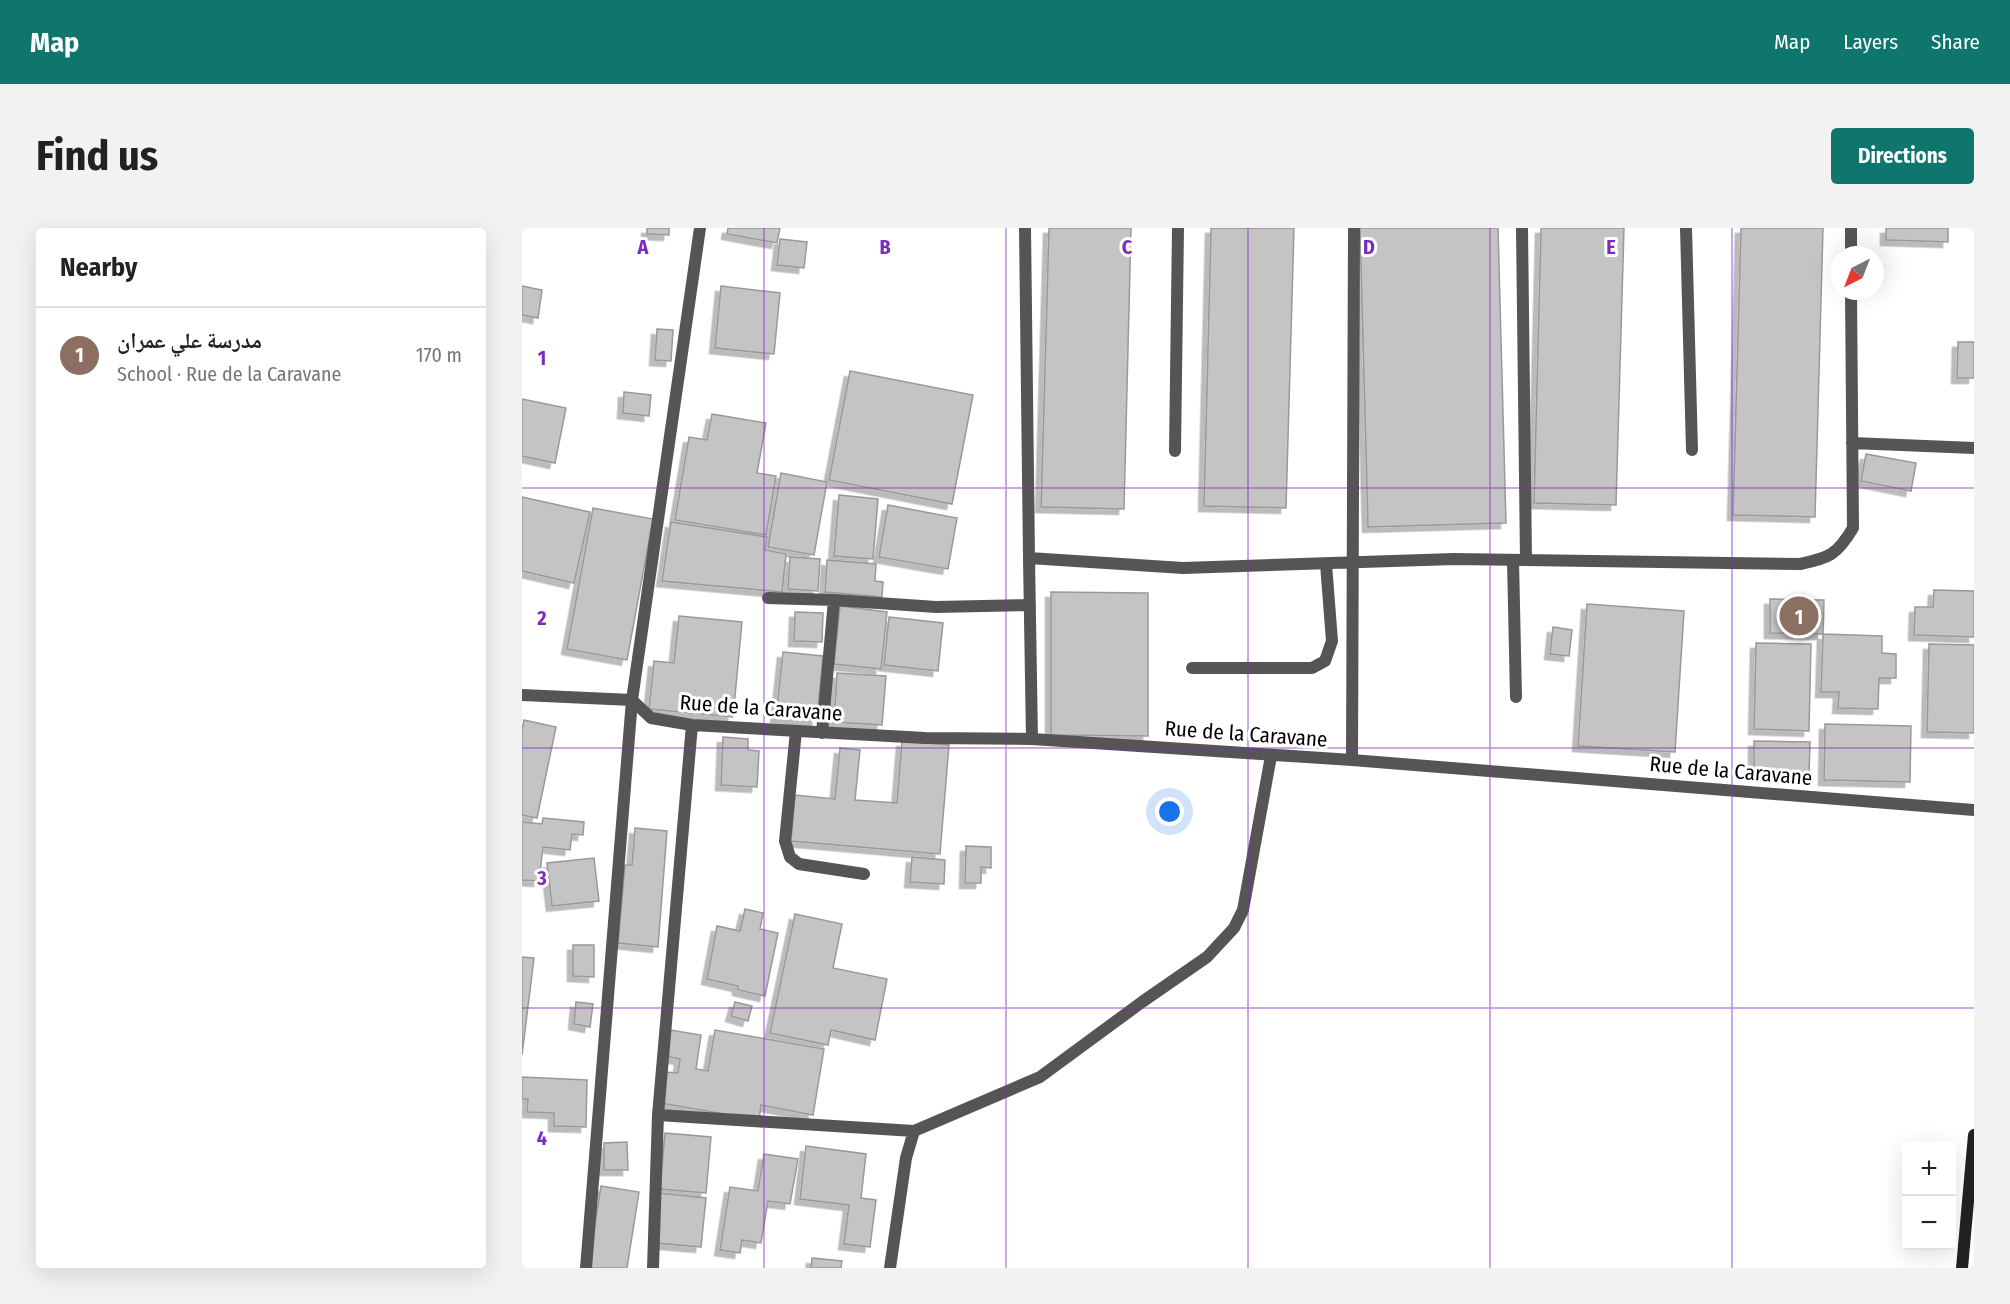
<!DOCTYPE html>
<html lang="en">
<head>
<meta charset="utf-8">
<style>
	body { margin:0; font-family:"Fira Sans Condensed","Noto Naskh Arabic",sans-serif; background:#f2f2f2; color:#222 }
	.controls { position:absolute; right:18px; bottom:18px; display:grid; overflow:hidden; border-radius:6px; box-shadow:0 6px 24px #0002 }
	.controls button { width:54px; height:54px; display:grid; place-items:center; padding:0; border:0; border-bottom:2px solid #e0e0e0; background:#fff; color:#222; font:30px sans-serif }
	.compass { position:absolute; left:1308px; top:18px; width:54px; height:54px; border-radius:50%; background:#fff; box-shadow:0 6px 24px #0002; rotate:222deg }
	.you { position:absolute; left:648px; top:584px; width:21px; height:21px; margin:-15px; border:4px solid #fff; border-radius:50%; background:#1a73e8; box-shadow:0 0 0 9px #1a73e833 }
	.badge { display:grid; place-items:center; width:39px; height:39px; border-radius:50%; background:#0f766e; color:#fff; font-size:20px; font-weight:700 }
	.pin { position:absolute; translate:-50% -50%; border:3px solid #fff; box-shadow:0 2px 6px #0006 }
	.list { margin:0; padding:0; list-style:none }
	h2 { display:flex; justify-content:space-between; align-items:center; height:78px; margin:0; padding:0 24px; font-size:26px }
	h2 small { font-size:20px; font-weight:400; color:#767676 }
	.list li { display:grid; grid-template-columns:39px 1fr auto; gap:18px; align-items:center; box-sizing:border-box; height:96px; padding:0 24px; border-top:2px solid #e0e0e0 }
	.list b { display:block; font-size:22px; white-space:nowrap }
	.list p { margin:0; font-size:20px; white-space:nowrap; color:#767676 }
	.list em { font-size:20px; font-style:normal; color:#767676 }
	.map { position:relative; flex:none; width:1452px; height:1040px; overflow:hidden; border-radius:6px }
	header { display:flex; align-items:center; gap:36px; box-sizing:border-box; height:84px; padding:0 30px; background:#0f766e; color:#fff }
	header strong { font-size:28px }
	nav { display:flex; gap:33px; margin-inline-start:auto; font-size:21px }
	.intro { display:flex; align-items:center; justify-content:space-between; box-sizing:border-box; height:144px; padding:0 36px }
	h1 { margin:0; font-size:42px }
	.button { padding:15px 27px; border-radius:6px; background:#0f766e; color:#fff; font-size:21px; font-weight:700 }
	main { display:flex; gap:36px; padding:0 36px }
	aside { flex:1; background:#fff; border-radius:6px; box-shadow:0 6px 24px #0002 }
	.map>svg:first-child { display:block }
	.building { fill:#c4c4c4; stroke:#999; stroke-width:1.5; filter:url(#shadow) }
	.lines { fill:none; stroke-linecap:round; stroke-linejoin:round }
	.lane { stroke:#555; stroke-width:12 }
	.street { stroke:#555; stroke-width:12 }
	.secondary { stroke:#222; stroke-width:12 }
	.grid { fill:none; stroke:#7b2cbf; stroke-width:1.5; stroke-opacity:0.55 }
	.labels { text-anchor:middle; stroke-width:6; stroke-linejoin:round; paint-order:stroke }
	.street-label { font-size:21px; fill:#000; stroke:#fff }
	.grid-label { font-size:20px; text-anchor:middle; font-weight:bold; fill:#7b2cbf; stroke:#fff; stroke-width:6; stroke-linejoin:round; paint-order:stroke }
</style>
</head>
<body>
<header>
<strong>Map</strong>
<nav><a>Map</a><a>Layers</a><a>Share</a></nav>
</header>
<div class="intro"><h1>Find us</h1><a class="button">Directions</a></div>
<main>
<aside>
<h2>Nearby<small></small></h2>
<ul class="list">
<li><span class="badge" style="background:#8d6e63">1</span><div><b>مدرسة علي عمران</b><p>School · Rue de la Caravane</p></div><em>170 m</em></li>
</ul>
</aside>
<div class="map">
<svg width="1452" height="1040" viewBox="0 0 1452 1040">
	<defs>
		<filter id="shadow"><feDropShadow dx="-5.5" dy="5.5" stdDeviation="0" flood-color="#0004"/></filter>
	</defs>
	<rect width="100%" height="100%" fill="#fff"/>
	<!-- building -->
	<path class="building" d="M125,0H147V7L125,6Z
		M206,0H258L255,15L205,6Z
		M527,0H609L602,281L519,279Z
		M689,0H772L764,280L682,278Z
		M838,0H976L984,295L846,299Z
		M1019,0H1102L1094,277L1012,275Z
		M1219,0H1301L1293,289L1211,287Z
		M1364,0H1426V14L1364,12Z
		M258,11L285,14L282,40L255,37Z
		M0,58L20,62L16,90L0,87Z
		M199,58L258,65L252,126L193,120Z
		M135,101L151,102L149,133L133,132Z
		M1436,114H1452V150H1435Z
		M328,143L451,167L430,276L307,252Z
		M102,164L129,167L127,188L101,185Z
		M0,171L44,180L33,235L0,228Z
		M190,186L244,195L235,245L254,248L244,307L153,292L167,209L185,212Z
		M1344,226L1394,235L1389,263L1339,253Z
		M259,245L305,254L292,327L246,319Z
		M317,267L356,271L351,331L312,328Z
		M0,269L68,284L52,355L0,343Z
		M366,277L435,290L426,341L357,329Z
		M71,280L131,291L105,432L45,421Z
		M149,294L245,309L243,322L264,326L260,364L140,353Z
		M268,329L298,331L296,363L266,361Z
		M305,332L354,336L353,353L361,354L360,369L303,364Z
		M1412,362L1452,363V409L1392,407L1393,379H1411Z
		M529,364L626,365V508L529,507Z
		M1248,371L1302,372L1301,406L1248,405Z
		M1065,376L1162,383L1153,524L1056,518Z
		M318,378L365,384L359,441L312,436Z
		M273,384L301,385L300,414L272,413Z
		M157,388L220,394L211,489L127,481L132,433L152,435Z
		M367,389L421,395L416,443L362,437Z
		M1031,399L1050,402L1047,428L1028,426Z
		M1301,406L1360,408V425L1374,426V450H1357L1356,481L1316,480L1317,464H1299Z
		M1234,415L1289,416L1287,503L1232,501Z
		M1407,416L1452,417V505L1405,504Z
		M261,424L301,428L295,493L254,489Z
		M315,445L364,448L360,497L312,494Z
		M2,492L34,499L15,590L0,587V502Z
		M1303,496L1389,498L1388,554L1302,552Z
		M201,509L226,511V522L237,523L235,559L199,557Z
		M380,513L427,517L418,626L269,613L273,567L313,571L318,520L338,522L333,572L375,575Z
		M1232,513L1288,514L1287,548L1232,547Z
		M21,590L62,594L61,607L50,606L48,622L21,619L17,653L0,652V594L20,596Z
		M113,600L145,603L136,719L96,715L103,637H110Z
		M444,618L469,619V640L459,639V655H443Z
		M390,629L423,632L422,656L388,654Z
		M72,630L77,673L30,678L25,635Z
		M223,681L241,685L238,701L256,705L243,768L216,762V758L185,751L195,698L218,703Z
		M273,686L320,696L311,740L365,751L353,812L309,802L306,817L248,805Z
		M51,717H72V749L51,748Z
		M0,729L12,730L0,827Z
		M54,774L71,776L68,799L52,796Z
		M213,774L230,778L226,793L209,788Z
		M148,802L179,807L174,841L186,843L193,802L302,821L291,887L239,877L237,892L138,875L144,844L156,845L158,831L143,828Z
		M0,849L65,852L64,899L32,898V885L5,884L6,871H0Z
		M143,905L189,909L184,965L138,961Z
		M105,914L106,942H82V915Z
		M284,918L344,926L339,970L354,972L348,1019L322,1016L327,977L278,971Z
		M242,926L276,931L268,976L246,973L239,1015L220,1012L218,1025L198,1022L208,959L236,963Z
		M79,958L117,964L105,1040H66Z
		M137,965L184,970L179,1019L133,1015Z
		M290,1030L320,1033L319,1040H289Z"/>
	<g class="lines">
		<!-- lane -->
		<path class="lane" d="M991,332L994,469
			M670,440H790L803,433L810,413L804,336
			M274,503L263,613L268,629L277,636L342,646"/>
		<!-- street -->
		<path class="street" d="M503,0L507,330
			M1000,0L1004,332
			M1164,0L1170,222
			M1329,0V27
			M1330,215L1452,220
			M653,223L656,0
			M246,370L312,372L414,379L508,377
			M0,467L110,472L129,490L170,497L403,510L510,511L830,532L1452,582
			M300,505L312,372
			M510,511L507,330L661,340L932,331L1278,336C1307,330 1315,327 1331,300L1329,63
			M830,532L832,0
			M136,887L392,903
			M64,1040L110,472L178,0
			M131,1040L136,887L170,497
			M368,1040L384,930L392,903L518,849L620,774L685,729L712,700L721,682L749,528"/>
		<!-- secondary -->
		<path class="secondary" d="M1440,1040L1452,907"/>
	</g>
	<!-- grid -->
	<path class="grid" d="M242,0V1040M484,0V1040M726,0V1040M968,0V1040M1210,0V1040M0,260H1452M0,520H1452M0,780H1452"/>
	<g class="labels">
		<!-- street labels -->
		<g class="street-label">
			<text transform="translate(239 480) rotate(4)" y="7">Rue de la Caravane</text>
			<text transform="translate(724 506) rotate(4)" y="7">Rue de la Caravane</text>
			<text transform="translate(1209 543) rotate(5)" y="7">Rue de la Caravane</text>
		</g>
	</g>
	<g class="grid-label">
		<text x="121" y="26">A</text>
		<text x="363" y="26">B</text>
		<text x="605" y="26">C</text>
		<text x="847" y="26">D</text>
		<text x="1089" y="26">E</text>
		<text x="20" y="137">1</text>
		<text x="20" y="397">2</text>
		<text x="20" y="657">3</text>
		<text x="20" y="917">4</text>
	</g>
</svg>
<div class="controls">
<button>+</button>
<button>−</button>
</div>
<svg class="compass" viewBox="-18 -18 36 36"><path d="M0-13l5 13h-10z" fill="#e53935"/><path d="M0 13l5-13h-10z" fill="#767676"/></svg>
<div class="you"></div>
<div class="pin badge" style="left:1277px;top:388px;background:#8d6e63">1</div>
</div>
</main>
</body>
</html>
